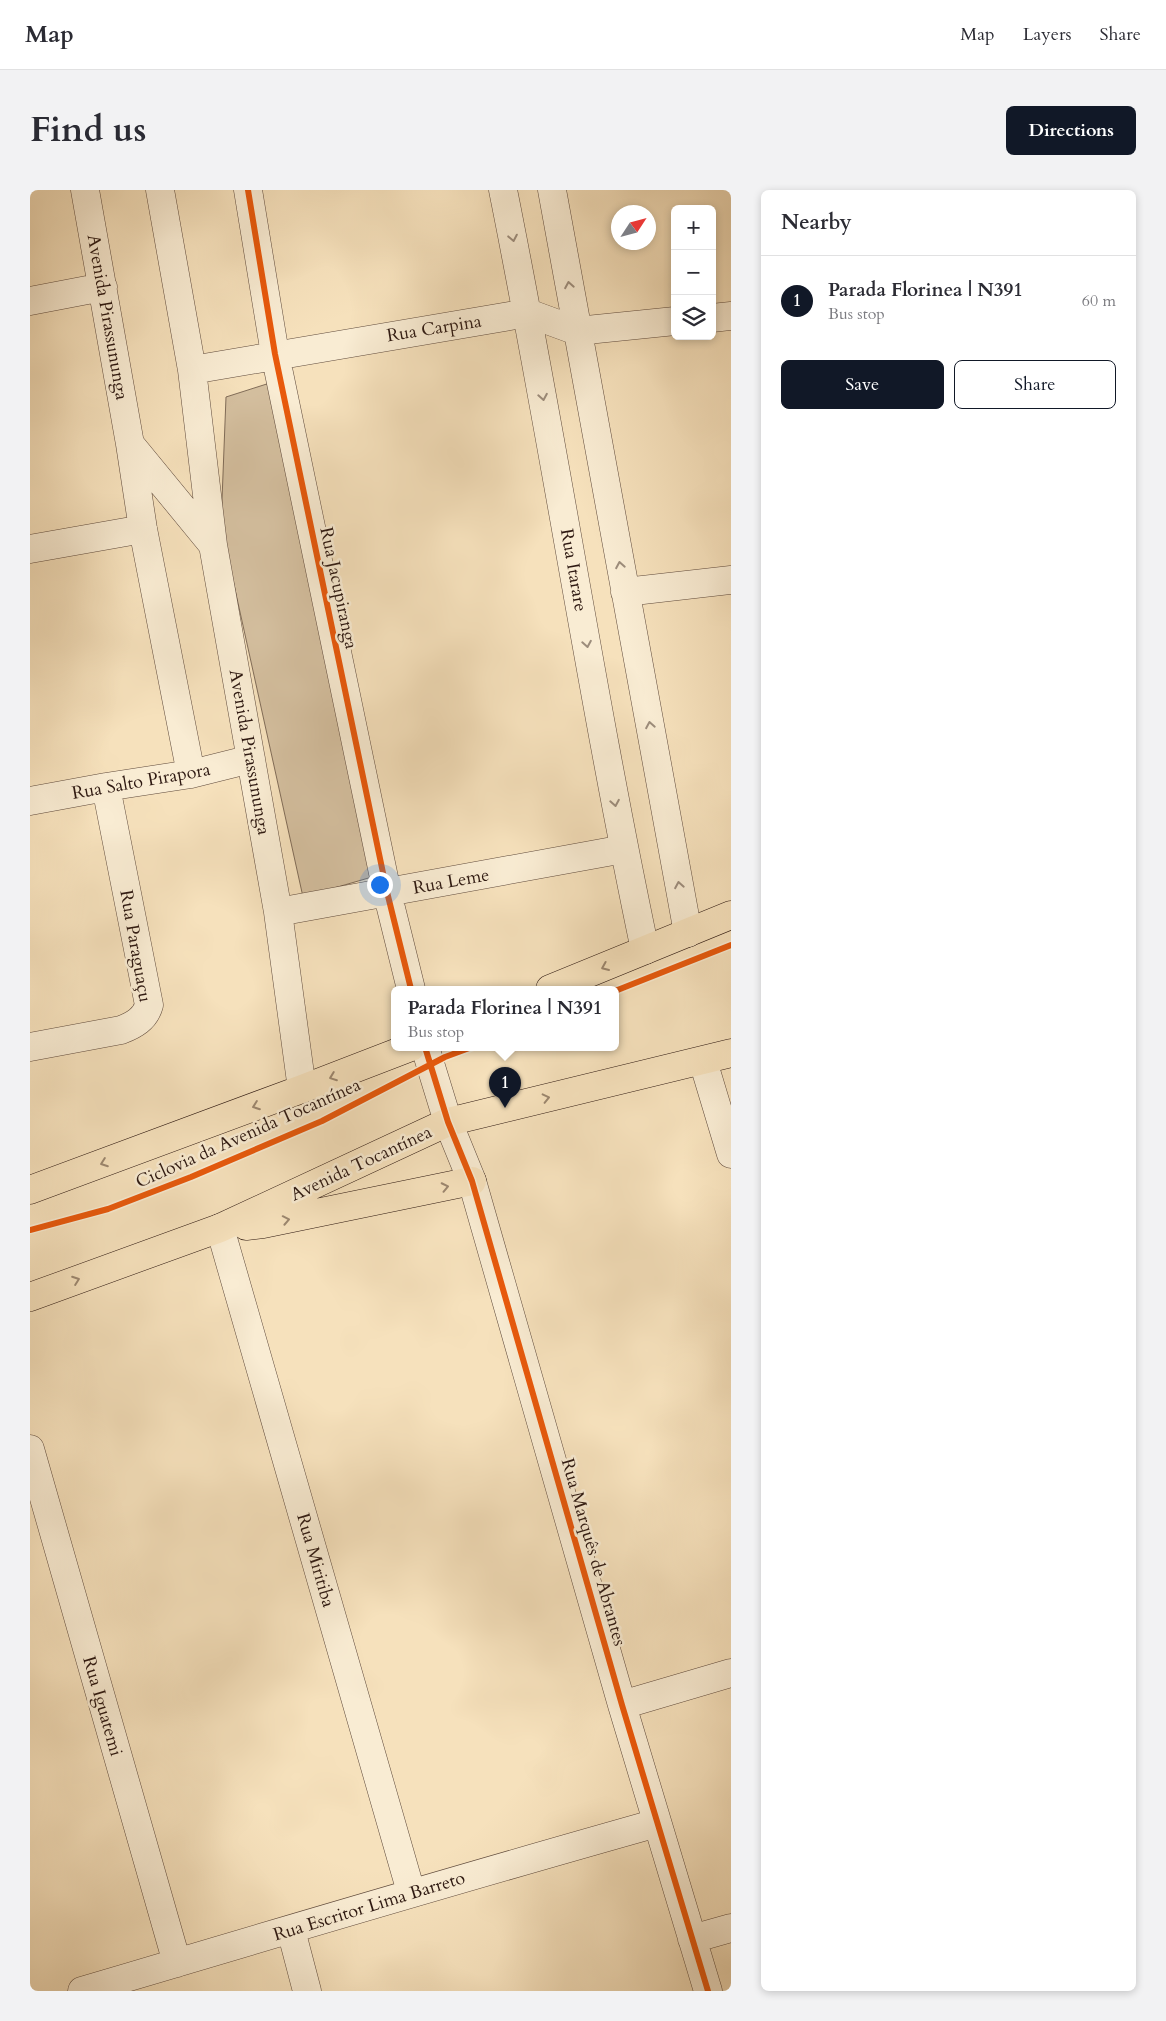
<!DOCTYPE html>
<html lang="en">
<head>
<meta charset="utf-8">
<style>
	body { margin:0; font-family:Cardo,serif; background:#f2f2f3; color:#2b2b33 }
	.controls { position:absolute; right:15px; top:15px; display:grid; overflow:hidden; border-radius:8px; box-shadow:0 2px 8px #0003 }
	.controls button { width:45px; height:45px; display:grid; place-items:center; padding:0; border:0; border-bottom:1px solid #e1e1e2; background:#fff; color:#2b2b33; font:25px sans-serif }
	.compass { position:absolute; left:581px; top:15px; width:45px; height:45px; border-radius:50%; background:#fff; box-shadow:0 2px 8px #0003; rotate:54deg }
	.you { position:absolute; left:349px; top:694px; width:18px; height:18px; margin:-12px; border:4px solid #fff; border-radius:50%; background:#1a73e8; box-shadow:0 0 0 8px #1a73e833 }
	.badge { display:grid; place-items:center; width:32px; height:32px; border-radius:50%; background:#111827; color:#fff; font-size:16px; font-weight:700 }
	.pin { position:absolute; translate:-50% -41px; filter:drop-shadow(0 1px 2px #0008) }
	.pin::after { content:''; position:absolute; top:26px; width:18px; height:15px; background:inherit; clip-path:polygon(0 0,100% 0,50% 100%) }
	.popup { position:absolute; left:361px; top:796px; width:228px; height:65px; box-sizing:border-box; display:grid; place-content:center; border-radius:8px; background:#fff; filter:drop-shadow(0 1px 4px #0005); font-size:16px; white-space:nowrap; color:#7c7c81 }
	.popup b { font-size:19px; color:#2b2b33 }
	.popup::after { content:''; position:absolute; left:50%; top:100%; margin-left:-10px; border:10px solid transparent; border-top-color:#fff }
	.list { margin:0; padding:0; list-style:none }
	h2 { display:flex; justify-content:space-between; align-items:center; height:65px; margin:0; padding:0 20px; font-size:21px }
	h2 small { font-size:16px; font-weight:400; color:#7c7c81 }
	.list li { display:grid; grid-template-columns:32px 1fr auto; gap:15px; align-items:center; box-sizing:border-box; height:90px; padding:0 20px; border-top:1px solid #e1e1e2 }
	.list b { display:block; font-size:19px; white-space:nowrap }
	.list p { margin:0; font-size:16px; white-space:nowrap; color:#7c7c81 }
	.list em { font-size:16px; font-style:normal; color:#7c7c81 }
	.actions { display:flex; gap:10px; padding:15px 20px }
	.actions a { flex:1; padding:11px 0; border:1px solid #111827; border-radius:8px; text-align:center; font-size:18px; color:#111827 }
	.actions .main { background:#111827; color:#fff }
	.icon { flex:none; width:28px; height:28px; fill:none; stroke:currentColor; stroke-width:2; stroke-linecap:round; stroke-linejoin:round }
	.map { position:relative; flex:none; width:701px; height:1801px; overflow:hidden; border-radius:8px }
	header { display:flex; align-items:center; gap:30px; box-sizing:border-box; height:70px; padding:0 25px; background:#fff; border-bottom:1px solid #e1e1e2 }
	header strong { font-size:24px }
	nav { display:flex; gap:28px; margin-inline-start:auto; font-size:18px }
	.intro { display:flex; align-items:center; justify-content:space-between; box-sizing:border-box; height:120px; padding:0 30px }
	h1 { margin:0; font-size:35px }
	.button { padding:12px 22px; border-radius:8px; background:#111827; color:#fff; font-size:18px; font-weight:700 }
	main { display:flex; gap:30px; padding:0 30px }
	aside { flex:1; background:#fff; border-radius:8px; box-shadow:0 2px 8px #0003 }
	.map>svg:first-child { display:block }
	.park { fill:#d4bf9f; stroke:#806c58 }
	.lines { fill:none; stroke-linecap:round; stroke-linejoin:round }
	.minor-casing { stroke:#5f4a3c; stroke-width:29 }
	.major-casing { stroke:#2d1811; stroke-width:29 }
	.minor { stroke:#f9ecd3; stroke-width:28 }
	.major { stroke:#f6e1bc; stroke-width:28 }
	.cycleway-casing { stroke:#f9ecd3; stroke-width:9 }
	.cycleway { stroke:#e8590c; stroke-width:6 }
	.oneway { stroke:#9d8d7c }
	.oneway2 { stroke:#9c876f }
	.labels { text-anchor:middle; stroke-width:5; stroke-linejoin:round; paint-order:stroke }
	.street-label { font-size:18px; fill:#2d1811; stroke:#f9ecd3 }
</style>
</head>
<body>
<header>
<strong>Map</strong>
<nav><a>Map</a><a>Layers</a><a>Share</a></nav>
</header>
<div class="intro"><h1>Find us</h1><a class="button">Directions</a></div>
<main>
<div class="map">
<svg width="701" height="1801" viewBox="0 0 701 1801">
	<rect width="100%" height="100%" fill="#f6e1bc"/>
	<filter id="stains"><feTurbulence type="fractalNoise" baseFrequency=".004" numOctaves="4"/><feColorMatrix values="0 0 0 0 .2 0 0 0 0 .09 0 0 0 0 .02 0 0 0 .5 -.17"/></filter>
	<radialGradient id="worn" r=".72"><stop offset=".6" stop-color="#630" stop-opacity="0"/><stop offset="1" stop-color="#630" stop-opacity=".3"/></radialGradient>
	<!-- park -->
	<path class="park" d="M243,192L342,687L273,707L191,336L196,207Z"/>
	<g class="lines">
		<defs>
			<path id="minor" d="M55,0L100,254L113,339L161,584
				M130,0L162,180L183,355
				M218,0L245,164L357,702L381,799
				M473,0C524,253 562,508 615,760
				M522,0L658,743
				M0,111L73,97
				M682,128L701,126
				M162,180L498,123L547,141L645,131
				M100,254L183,355L248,722L272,899
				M0,359L113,339
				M595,402L701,390
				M0,611L76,597L161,584L221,569
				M248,722L594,659
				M0,857L91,840C104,835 115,829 119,815L76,597
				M395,857L418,932L442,991L592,1515L678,1801
				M673,871L701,964
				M190,1038L381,1702
				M0,1259L147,1773
				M592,1515L701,1483
				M261,1740L277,1801
				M662,1749L701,1738
				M52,1801C243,1744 435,1687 627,1633"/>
			<path id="major" d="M520,799L701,725
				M0,1000L272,899L381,857
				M216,1036L233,1034L442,991
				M0,1107L190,1038L418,932L701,863"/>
		</defs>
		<!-- minor casing -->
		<use href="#minor" class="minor-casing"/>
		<!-- major casing -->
		<use href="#major" class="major-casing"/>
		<!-- minor -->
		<use href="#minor" class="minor"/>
		<!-- major -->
		<use href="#major" class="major"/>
		<defs>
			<path id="cycleway" d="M218,0L245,164L357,702L381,799
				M585,801L701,755
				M395,857L418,932L442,991L592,1515L678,1801
				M0,1040L78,1019L161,987L292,931L415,867L442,857"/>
		</defs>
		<!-- cycleway casing -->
		<use href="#cycleway" class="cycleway-casing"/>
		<!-- cycleway -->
		<use href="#cycleway" class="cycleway"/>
	</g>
	<!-- one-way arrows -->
	<defs><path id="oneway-chevron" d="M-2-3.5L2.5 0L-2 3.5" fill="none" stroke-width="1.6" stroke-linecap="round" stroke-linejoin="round" transform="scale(1.25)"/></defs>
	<g class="oneway">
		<use href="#oneway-chevron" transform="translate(483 48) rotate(79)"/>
		<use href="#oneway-chevron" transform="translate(539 95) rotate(-100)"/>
		<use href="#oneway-chevron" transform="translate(513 207) rotate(80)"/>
		<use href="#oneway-chevron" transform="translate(590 375) rotate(-100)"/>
		<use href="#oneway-chevron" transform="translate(557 454) rotate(80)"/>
		<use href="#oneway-chevron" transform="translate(620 535) rotate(-100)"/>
		<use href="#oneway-chevron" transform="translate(585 613) rotate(80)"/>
		<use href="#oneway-chevron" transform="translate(649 695) rotate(-100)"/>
	</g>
	<g class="oneway2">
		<use href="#oneway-chevron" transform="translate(575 777) rotate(157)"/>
		<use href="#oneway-chevron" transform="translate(303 887) rotate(159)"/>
		<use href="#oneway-chevron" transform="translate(516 908) rotate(-13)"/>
		<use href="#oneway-chevron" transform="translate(226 916) rotate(160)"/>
		<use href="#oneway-chevron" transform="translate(74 973) rotate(160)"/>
		<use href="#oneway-chevron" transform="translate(415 997) rotate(-12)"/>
		<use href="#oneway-chevron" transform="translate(256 1030) rotate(-11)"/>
		<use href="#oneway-chevron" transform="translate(46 1090) rotate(-20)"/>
	</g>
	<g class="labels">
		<!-- street labels -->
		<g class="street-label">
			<text transform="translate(78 127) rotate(80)" y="6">Avenida Pirassununga</text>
			<text transform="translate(404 138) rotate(-9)" y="6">Rua Carpina</text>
			<text transform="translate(544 380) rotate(80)" y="6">Rua Itarare</text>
			<text transform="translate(309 398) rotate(78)" y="6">Rua Jacupiranga</text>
			<text transform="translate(220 562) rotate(80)" y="6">Avenida Pirassununga</text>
			<text transform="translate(111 591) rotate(-10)" y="6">Rua Salto Pirapora</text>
			<text transform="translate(421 691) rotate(-10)" y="6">Rua Leme</text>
			<text transform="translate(106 756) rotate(80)" y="6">Rua Paraguaçu</text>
			<text transform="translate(218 943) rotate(-24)" y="6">Ciclovia da Avenida Tocantínea</text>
			<text transform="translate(331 973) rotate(-25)" y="6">Avenida Tocantínea</text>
			<text transform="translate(564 1362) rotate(74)" y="6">Rua Marquês de Abrantes</text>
			<text transform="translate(286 1370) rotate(74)" y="6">Rua Miritiba</text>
			<text transform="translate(73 1516) rotate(74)" y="6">Rua Iguatemi</text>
			<text transform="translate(339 1716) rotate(-17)" y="6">Rua Escritor Lima Barreto</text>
		</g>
	</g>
	<rect width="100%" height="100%" filter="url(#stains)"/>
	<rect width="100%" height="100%" fill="url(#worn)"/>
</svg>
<div class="controls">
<button>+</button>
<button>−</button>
<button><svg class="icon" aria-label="layers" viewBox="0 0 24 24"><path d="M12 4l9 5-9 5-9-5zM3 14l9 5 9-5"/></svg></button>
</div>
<svg class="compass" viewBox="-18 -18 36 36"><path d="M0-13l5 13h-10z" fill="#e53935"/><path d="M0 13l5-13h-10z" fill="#7c7c81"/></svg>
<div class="you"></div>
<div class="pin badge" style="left:475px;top:918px">1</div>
<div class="popup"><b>Parada Florinea | N391</b>Bus stop</div>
</div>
<aside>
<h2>Nearby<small></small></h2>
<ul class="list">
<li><span class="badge">1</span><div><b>Parada Florinea | N391</b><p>Bus stop</p></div><em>60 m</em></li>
</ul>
<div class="actions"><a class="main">Save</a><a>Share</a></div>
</aside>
</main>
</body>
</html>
